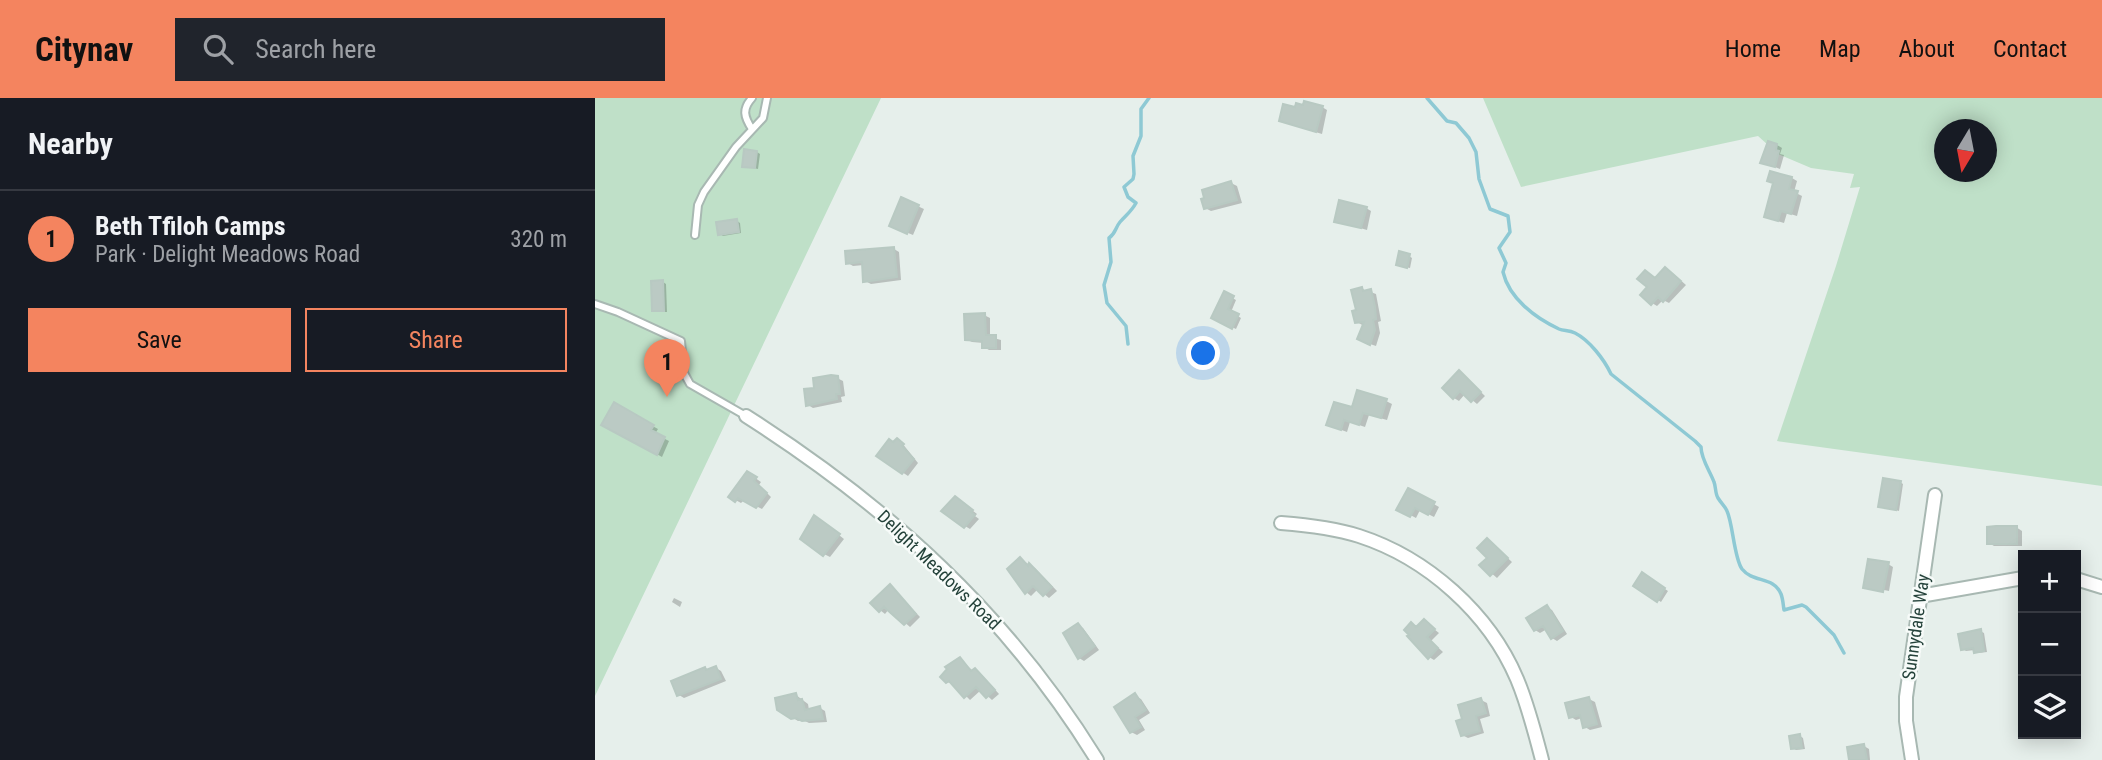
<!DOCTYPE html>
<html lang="en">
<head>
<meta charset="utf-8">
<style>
	body { margin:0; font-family:"Roboto Condensed",sans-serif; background:#20242c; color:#f1f3f6 }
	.controls { position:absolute; right:21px; bottom:21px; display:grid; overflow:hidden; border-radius:0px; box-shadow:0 4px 18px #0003 }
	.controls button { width:63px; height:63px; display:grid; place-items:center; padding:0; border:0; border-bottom:2px solid #363941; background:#171b24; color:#f1f3f6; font:35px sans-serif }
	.compass { position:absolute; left:1339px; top:21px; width:63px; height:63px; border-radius:50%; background:#171b24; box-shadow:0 4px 18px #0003; rotate:190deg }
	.you { position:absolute; left:609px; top:256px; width:24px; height:24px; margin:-18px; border:5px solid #fff; border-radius:50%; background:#1a73e8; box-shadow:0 0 0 10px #1a73e833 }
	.badge { display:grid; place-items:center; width:46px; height:46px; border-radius:50%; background:#f4845f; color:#111; font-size:23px; font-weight:700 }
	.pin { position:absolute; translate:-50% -58px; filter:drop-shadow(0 2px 4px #0008) }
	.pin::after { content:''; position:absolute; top:37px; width:24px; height:21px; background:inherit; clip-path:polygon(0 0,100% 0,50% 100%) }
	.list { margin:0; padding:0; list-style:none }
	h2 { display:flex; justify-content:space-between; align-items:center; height:91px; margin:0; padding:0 28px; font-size:30px }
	h2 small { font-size:23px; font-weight:400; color:#9ea1a6 }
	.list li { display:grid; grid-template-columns:46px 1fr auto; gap:21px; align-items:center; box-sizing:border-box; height:98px; padding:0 28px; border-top:2px solid #363941 }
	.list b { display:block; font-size:26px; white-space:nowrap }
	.list p { margin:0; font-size:23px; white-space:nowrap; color:#9ea1a6 }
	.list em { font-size:23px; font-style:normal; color:#9ea1a6 }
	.actions { display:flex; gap:14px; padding:21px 28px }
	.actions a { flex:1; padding:16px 0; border:2px solid #f4845f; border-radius:0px; text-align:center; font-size:24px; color:#f4845f }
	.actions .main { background:#f4845f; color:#111 }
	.icon { flex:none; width:38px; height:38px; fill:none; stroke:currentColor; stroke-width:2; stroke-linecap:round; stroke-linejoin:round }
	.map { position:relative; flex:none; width:1507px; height:662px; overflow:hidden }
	header { display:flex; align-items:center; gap:42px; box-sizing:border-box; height:98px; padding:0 35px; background:#f4845f; color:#111 }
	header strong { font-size:33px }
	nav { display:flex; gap:38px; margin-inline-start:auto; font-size:24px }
	.search { width:490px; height:63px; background:#20242c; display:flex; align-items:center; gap:18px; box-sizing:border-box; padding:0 24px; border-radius:0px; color:#9ea1a6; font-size:26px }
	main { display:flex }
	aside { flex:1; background:#171b24 }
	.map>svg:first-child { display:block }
	.green { fill:#bfe0c8; fill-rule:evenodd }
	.shadow { fill:#0003 }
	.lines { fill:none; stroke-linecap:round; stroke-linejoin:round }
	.stream { stroke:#8ec9d4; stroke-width:3.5 }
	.building { fill:#bbcac4; stroke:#b8c9c2; stroke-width:2 }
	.lane-casing { stroke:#a8b8b2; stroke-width:10 }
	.street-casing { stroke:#a8b8b2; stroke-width:16 }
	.lane { stroke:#fff; stroke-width:6 }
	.street { stroke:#fff; stroke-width:12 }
	.labels { text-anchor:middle; stroke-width:5; stroke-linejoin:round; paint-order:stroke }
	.street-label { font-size:18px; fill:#24423a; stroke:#f7fbf9 }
</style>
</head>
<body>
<header>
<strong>Citynav</strong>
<div class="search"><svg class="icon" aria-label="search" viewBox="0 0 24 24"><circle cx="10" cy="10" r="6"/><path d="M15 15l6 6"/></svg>Search here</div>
<nav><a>Home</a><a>Map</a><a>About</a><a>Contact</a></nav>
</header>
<main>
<aside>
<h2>Nearby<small></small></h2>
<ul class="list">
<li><span class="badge">1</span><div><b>Beth Tfiloh Camps</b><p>Park · Delight Meadows Road</p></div><em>320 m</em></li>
</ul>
<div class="actions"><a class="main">Save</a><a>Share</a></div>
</aside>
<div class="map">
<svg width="1507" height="662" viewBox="0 0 1507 662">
	<rect width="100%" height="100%" fill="#e6efeb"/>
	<!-- green -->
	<path class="green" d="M0,0H286L0,598Z
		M888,0H1507V388L1182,343L1241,168L1265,89L1255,90L1259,76L1216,70L1183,56L1163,38L926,89ZM1350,32H1392V74H1350Z"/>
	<!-- shadow -->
	<path class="shadow" d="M727,9L732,12L727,36L691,25L701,11Z
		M1182,47L1187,50L1185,56L1189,57L1185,71L1167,64Z
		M162,54L165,56L163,71L149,68Z
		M1197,80L1202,83L1199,94L1207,98L1202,118L1192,115L1189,125L1176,121Z
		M636,85L642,88L647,105L616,113L610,110Z
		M307,101L329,111L318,137L301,130Z
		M771,110L776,113L772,132L741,123Z
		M142,123L145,125L146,135L128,138L125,136Z
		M299,151L304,154L306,182L276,186L270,183L269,167L258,168L253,165Z
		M814,158L817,160L815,170L806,168Z
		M1076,174L1091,187L1074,205L1068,202L1062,208L1057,205L1061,181Z
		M68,184L71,186L72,214H62L59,212Z
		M767,191L781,196L786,223L783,224L785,235L781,248L769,244V228L762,224Z
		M630,196L641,202L636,214L646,220L641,231L618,220Z
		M389,217L395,220V239L406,242V252H394L389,249V245L377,244L371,241Z
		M865,274L890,298L882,306L870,296L864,303L859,300Z
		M242,280L248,283L250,298L246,299L247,304L218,310L213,307L221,291Z
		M791,303L797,306L792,322L774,317L770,329L755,324L752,334L733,327L758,311Z
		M19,307L63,331L60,336L74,343L67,359L9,326Z
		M307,345L323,365L313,378L283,358Z
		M153,375L166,384L164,387L176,399L167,411L149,402L146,405L135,399Z
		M1305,384L1308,386L1304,413L1285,408Z
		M814,392L844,409L839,419L825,412L821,420L804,411Z
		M365,403L382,416L380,418L384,421L375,431L370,428Z
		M225,422L249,441L235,459L229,456Z
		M1421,429L1427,433V448H1399L1394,445Z
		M893,442L917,464L902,480L887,467L894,460Z
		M425,461L440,470L462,493L454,500L443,491L436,498L431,494Z
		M1293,466L1298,469L1294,493L1274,489Z
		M1047,476L1073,493L1066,504L1041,487Z
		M295,488L325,519L315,529L294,511L290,516L285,512Z
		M79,500L87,504L85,509L77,504Z
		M952,509L957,512L972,536L962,543L957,540L952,531L945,535L940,532Z
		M829,523L844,535L836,543L848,554L839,562L834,559L822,530Z
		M1425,525H1428V542L1426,541Z
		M483,527L488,530L504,552L489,563L484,560Z
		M1385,533L1389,535L1392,554L1384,555L1380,552L1371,553L1368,551Z
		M365,561L378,573L380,572L385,575L404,596L397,602L386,592L375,602L359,586L352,584Z
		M121,570L126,573L131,583L89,600L84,597L113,573Z
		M201,597L213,606L214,612L225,610L230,613L232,624L214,625L208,622L203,623L184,611Z
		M540,598L546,601L555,615L544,622L550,632L542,637L536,634Z
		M994,601L1000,604L1007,629L995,632L990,629L987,620L981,622L976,619Z
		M886,602L892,605L895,618L885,621L889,635L873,640L867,637L869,622Z
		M1205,638L1208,640L1210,651L1201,652L1198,650Z
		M1269,648L1274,651L1275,662H1256Z"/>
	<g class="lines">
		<!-- stream -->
		<path class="stream" d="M832,0L852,23L861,25L874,40L881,54L884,81L895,111L913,118L915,134L904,150L911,165L908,174C914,200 940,220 964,231C969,233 974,232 980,235C994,242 1009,261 1016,276L1100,343L1106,349C1106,361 1115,373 1119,384C1121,389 1120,395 1123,400C1126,405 1130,408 1132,413C1138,426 1139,460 1147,471C1158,485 1179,478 1186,496C1188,501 1188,506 1189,512L1207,507L1211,509L1239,537L1249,555
			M533,246L531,228L512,205L509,187L516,164L514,140C521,135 520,130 525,124C531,117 536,114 541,105L533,99L529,89L538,81L539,76L538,58L546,38V11L554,0"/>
	</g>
	<!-- building -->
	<path class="building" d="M709,3L728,8L721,34L684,23L688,6L700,9L701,5L708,7Z
		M1173,43L1182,46L1181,52L1184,53L1180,69L1165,65Z
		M149,51L162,53L160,70L147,69Z
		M1175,73L1197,79L1194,91L1203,93L1196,116L1186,113L1183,123L1169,119L1178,85L1172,83Z
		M636,83L642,102L609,111L606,101L609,100L607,92Z
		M306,99L324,107L312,136L294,128Z
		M744,102L772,109L766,130L739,124Z
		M142,121L144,134L123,137L121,124Z
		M299,149L302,179L268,184L267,164L251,166L250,153Z
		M804,153L815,156L812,170L801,167Z
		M1070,169L1086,183L1068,204L1063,199L1056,207L1045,197L1052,189L1042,181L1050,172L1060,180Z
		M68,182L69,213H57L56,183Z
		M767,189L768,193L776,191L780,209L781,221L778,222L780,232L775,247L762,241L769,224L760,225L757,213L761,212L756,192Z
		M629,193L639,198L633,211L644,216L637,231L616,220Z
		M390,215L391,237H401V250H387V243L370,242L369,216Z
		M864,272L886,294L876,304L865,293L858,301L847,290Z
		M236,277L243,278L245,296H241L242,301L211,308L209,291L219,290L218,280Z
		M762,292L792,301L786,320L768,315L764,327L749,322L746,332L731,327L739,304L757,309Z
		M19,304L59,327L56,332L70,339L62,357L6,327Z
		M302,340L309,346L307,348L319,361L307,376L281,358L294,341L298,344Z
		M152,373L162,379L159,383L172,395L161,410L143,400L140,404L133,399Z
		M1288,380L1306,383L1301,412L1283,409Z
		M813,390L840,404L833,417L820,410L815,419L801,412Z
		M360,398L378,412L376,414L380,417L369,430L346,413Z
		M219,417L245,436L228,458L205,441Z
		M1401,428H1422V446H1392V429Z
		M892,440L913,460L895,478L884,467L892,460L882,450Z
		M425,459L433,468L434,465L457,489L448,498L438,488L430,496L412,471Z
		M1273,461L1294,464L1288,494L1268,490Z
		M1047,474L1070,490L1062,504L1038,488Z
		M295,486L321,516L309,527L289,509L284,514L275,505Z
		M952,507L968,533L956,541L948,528L939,533L931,520Z
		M829,521L840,531L832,539L843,550L833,561L812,538L814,537L809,532L816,524L821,529Z
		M483,525L500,548L483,561L468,535Z
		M1386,531L1389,553L1379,555L1378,550L1366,552L1363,536Z
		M365,559L376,573L380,570L400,592L391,600L381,589L369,600L354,583L351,585L345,579L352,571L350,569Z
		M121,568L126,581L82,598L76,583L110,569L111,572Z
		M201,595L203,602L207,601L210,612L225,608L228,621L207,623L201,620L196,621L182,612L180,600Z
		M540,595L551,612L540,619L546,629L535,635L519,609Z
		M994,599L1002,626L988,630L985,617L974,620L970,605Z
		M886,600L891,615L881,618L885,633L866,638L861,623L867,621L863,607Z
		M1205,636L1207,650L1196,651L1194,638Z
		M1269,646L1272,662H1254L1252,649Z"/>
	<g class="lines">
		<defs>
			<path id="lane" d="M157,31C149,19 147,11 157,0
				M100,137L103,107L109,94L141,49L168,20L172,0
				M0,206L23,214L86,243L89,275L95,286L151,318"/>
			<path id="street" d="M151,318C295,410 412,516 502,662
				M686,425C712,427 739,430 764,438C832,460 894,515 922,581C933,607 940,635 947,662
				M1481,481L1507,489
				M1325,498L1428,480
				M1317,662L1311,623V599L1340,397"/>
		</defs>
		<!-- lane casing -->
		<use href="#lane" class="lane-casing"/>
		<!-- street casing -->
		<use href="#street" class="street-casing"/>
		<!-- lane -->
		<use href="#lane" class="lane"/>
		<!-- street -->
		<use href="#street" class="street"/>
	</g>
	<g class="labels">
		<!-- street labels -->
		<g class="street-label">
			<text transform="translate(344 472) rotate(44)" y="6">Delight Meadows Road</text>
			<text transform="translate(1321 529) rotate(-82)" y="6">Sunnydale Way</text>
		</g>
	</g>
</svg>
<div class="controls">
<button>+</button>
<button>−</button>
<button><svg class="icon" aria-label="layers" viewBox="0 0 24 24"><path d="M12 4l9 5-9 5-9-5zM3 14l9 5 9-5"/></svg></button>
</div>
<svg class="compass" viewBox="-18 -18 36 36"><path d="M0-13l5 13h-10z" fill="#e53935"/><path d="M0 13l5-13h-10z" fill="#9ea1a6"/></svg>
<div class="you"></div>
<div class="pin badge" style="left:72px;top:299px">1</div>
</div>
</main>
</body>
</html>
